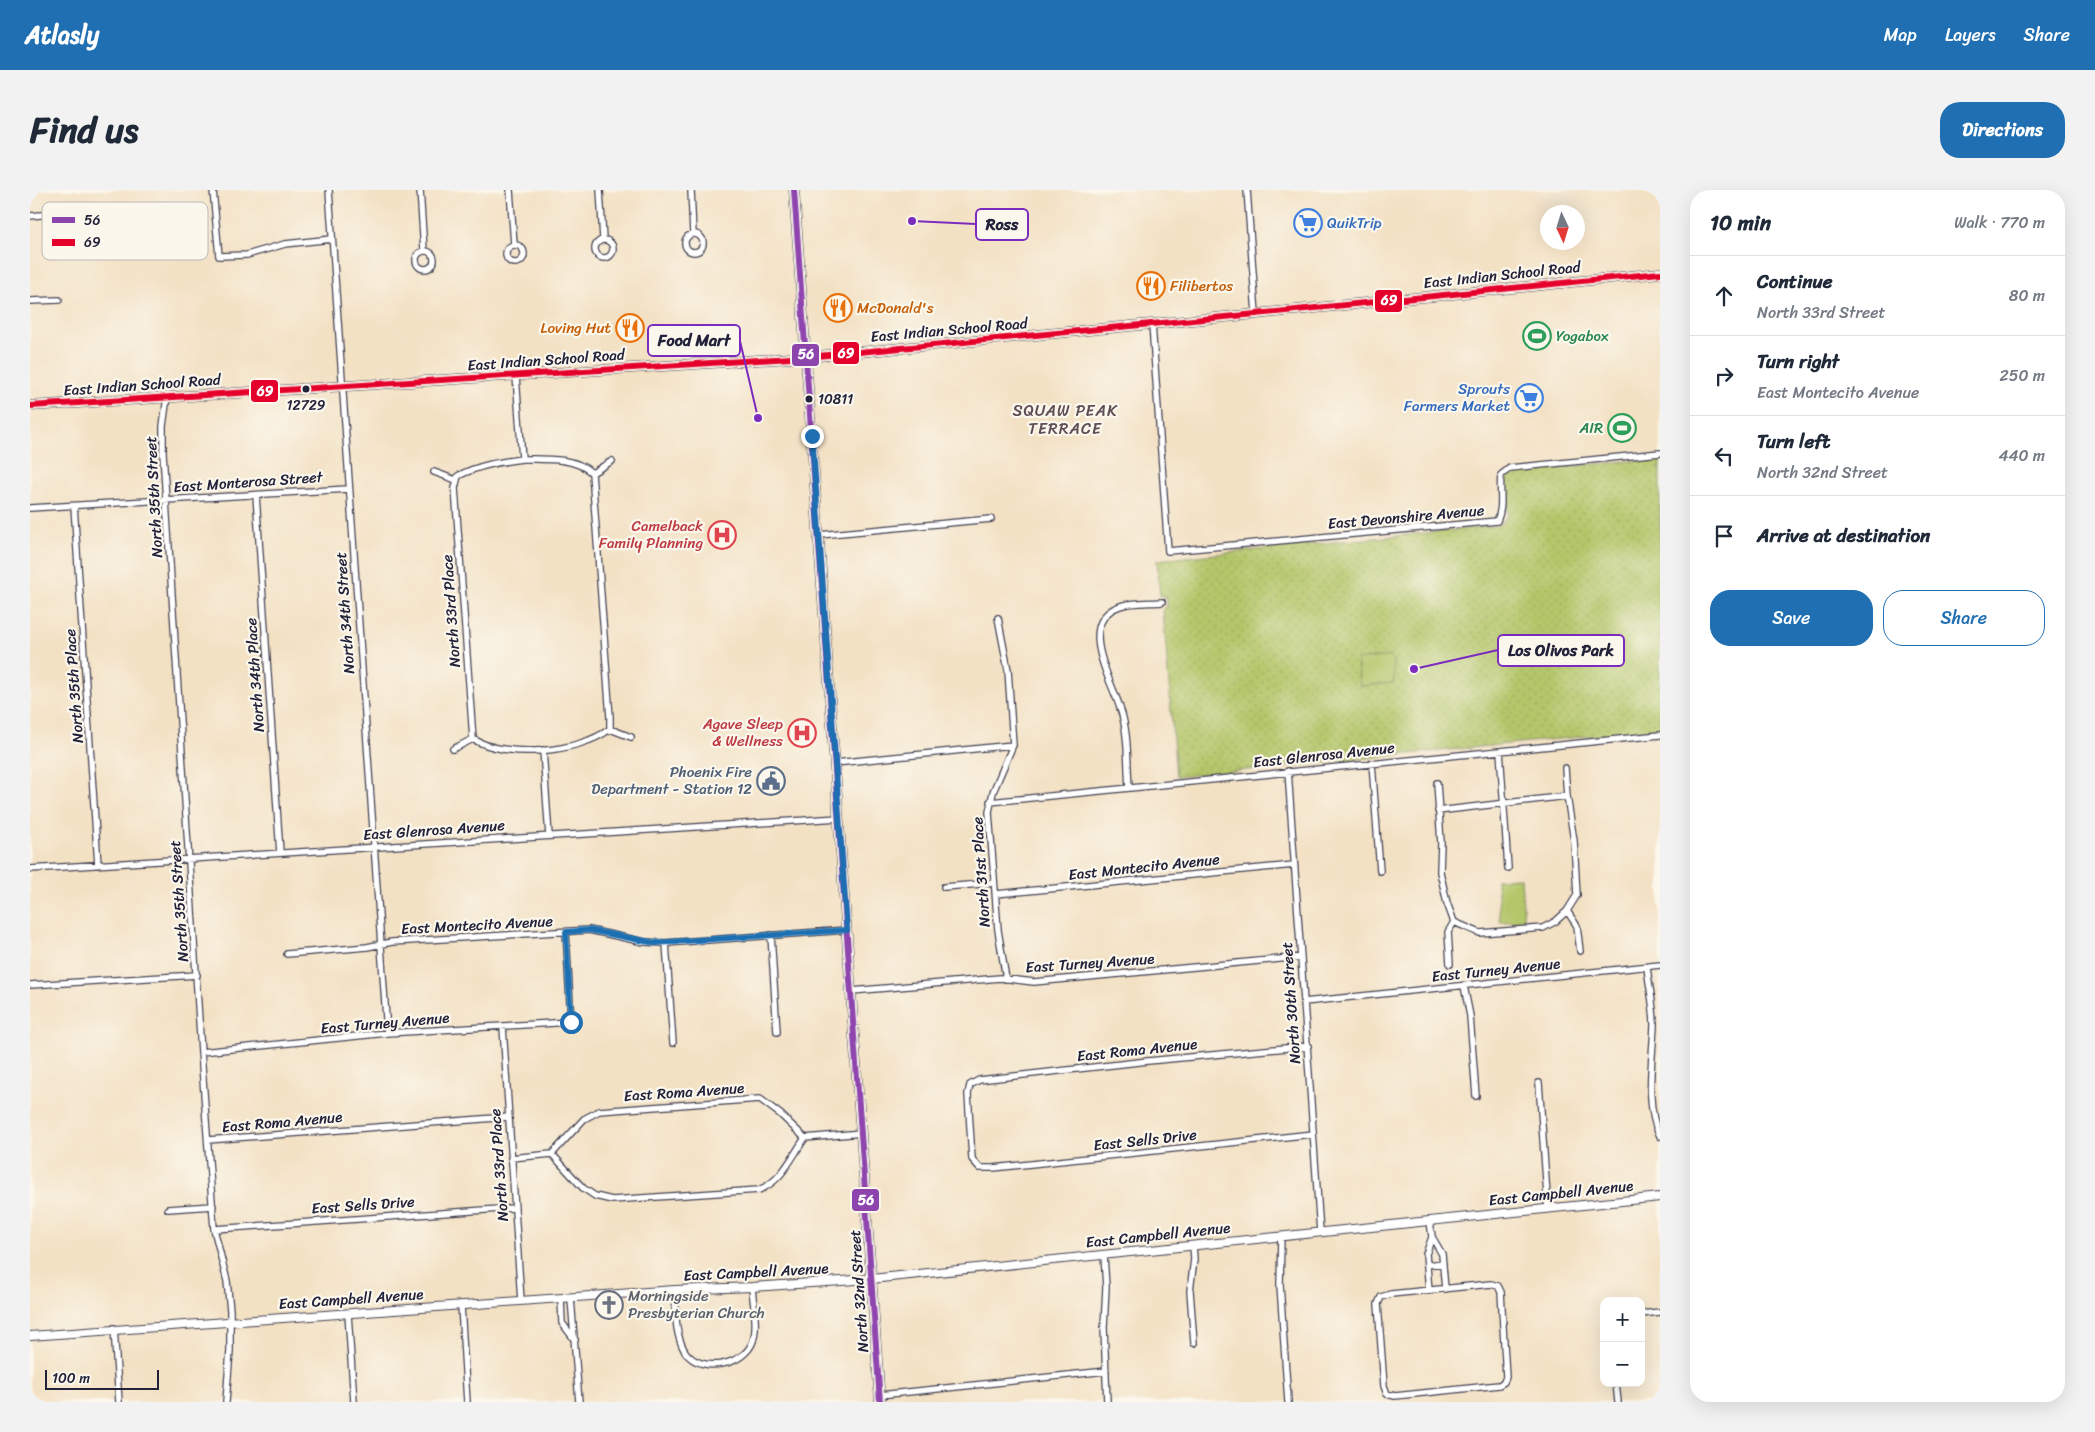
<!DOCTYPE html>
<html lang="en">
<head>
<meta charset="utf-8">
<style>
	body { margin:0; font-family:Sriracha,sans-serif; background:#f2f2f3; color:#1f2937 }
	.controls { position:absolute; right:15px; bottom:15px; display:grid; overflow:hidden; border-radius:10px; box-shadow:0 5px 20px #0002 }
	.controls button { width:45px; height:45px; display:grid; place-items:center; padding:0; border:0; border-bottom:1px solid #e0e1e3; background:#fff; color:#1f2937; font:25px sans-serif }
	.compass { position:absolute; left:1510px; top:15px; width:45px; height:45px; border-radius:50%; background:#fff; box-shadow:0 5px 20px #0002; rotate:176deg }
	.scale { position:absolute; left:15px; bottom:12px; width:114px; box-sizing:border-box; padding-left:5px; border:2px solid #22223b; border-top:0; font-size:14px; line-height:18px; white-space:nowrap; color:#22223b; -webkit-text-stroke:4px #fbf7ec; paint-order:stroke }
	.stop { position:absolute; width:15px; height:15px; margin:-11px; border:4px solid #1f6fb2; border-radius:50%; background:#fff }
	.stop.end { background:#1f6fb2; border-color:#fff; box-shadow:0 1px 5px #0008 }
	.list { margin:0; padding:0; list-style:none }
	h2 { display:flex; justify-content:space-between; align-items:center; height:65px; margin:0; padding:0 20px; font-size:21px }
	h2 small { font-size:16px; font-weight:400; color:#747a83 }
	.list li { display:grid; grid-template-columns:32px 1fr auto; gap:15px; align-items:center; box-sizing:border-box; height:80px; padding:0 20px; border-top:1px solid #e0e1e3 }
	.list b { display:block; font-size:19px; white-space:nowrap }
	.list p { margin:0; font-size:16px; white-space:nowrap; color:#747a83 }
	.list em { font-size:16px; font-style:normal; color:#747a83 }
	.actions { display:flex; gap:10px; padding:15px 20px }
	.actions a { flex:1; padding:11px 0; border:1px solid #1f6fb2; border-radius:20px; text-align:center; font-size:18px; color:#1f6fb2 }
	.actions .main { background:#1f6fb2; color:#fff }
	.icon { flex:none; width:28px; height:28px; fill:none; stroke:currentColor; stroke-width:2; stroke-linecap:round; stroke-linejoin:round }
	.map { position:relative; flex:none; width:1630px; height:1212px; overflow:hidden; border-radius:20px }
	header { display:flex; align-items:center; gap:30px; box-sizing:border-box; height:70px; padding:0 25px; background:#1f6fb2; color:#fff }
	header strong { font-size:24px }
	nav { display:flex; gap:28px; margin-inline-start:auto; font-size:18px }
	.intro { display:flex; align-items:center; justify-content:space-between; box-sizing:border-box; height:120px; padding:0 30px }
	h1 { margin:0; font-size:35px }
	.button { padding:12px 22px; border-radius:20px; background:#1f6fb2; color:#fff; font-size:18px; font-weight:700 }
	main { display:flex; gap:30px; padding:0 30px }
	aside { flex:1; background:#fff; border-radius:20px; box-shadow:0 5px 20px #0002 }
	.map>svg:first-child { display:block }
	.park { fill:url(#park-dots); stroke:#6b7452 }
	.garden { fill:#b4c669; stroke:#6b7452 }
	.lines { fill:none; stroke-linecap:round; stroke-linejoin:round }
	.minor-casing { stroke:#413f50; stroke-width:8 }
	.tertiary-casing { stroke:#413f50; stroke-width:10 }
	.secondary-casing { stroke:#413f50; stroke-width:11 }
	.minor { stroke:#fff; stroke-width:5.5 }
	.tertiary { stroke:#fff; stroke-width:8 }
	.secondary { stroke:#f7e9c3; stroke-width:9 }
	.bus-1-casing { stroke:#fbf7ec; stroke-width:10 }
	.bus-2-casing { stroke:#fbf7ec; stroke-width:10 }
	.bus-1 { stroke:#8e44ad; stroke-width:6 }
	.bus-2 { stroke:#e4002b; stroke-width:6 }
	.route { stroke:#1f6fb2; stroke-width:6 }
	.bus-dot { fill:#22223b; stroke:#fbf7ec; stroke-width:2 }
	.labels { text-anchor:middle; stroke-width:4.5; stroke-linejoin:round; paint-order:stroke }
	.bus-label { font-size:14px; fill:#22223b; stroke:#fbf7ec; text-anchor:start }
	.shop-label { font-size:15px; fill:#366cbe; stroke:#fbf7ec; text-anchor:start }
	.street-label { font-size:15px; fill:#22223b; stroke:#fbf7ec }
	.food-label { font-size:15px; fill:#c56008; stroke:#fbf7ec; text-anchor:start }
	.leisure-label { font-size:15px; fill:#27864d; stroke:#fbf7ec; text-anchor:start }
	.health-label { font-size:15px; fill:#be3a42; stroke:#fbf7ec; text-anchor:end }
	.service-label { font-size:15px; fill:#4e5e75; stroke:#fbf7ec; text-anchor:end }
	.worship-label { font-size:15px; fill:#5b616d; stroke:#fbf7ec; text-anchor:start }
	.neighbourhood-label { font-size:16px; letter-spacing:1px; fill:#604e56; stroke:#fbf7ec }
	.key { fill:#fbf7ec; stroke:#bab7b7; stroke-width:1 }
	.key-label { font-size:14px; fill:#22223b }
	.leader { fill:none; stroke:#7b2cbf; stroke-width:2 }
	.callout-dot { fill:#7b2cbf; stroke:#fbf7ec; stroke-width:2 }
	.callout { fill:#fbf7ec; stroke:#7b2cbf; stroke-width:2 }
	.callout-label { font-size:16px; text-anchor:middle; font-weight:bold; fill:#22223b }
	.line-badge { stroke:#fbf7ec; stroke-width:2 }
	.badge-label { font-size:14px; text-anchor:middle; font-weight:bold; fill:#fff }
</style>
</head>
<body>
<header>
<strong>Atlasly</strong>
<nav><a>Map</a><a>Layers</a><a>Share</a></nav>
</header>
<div class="intro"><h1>Find us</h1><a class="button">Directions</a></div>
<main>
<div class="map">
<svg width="1630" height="1212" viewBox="0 0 1630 1212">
	<defs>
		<pattern id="park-dots" width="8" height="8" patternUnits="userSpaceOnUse" patternTransform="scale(1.25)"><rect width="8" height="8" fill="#b4c669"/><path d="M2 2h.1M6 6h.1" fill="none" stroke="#9aaa5c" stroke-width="1.8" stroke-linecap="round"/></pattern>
	</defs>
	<rect width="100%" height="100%" fill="#fbf7ec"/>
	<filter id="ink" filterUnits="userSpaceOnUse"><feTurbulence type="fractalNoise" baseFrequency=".02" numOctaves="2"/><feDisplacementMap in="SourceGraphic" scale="10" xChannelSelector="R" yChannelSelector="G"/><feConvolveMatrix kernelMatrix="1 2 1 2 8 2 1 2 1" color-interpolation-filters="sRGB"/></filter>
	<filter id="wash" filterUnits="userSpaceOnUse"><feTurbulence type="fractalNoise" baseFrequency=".0096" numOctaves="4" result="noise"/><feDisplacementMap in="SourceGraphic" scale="20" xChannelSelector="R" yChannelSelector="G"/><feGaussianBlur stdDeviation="1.12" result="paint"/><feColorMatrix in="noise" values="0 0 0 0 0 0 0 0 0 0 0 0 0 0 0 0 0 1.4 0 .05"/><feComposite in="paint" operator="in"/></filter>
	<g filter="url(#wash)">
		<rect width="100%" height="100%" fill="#f3e1c4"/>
		<!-- park -->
		<path class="park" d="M1630,268V539L1146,587L1133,418L1137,417L1136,406H1130L1127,370L1464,336L1472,333L1478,324L1477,289L1481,282Z"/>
		<!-- garden -->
		<path class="garden" d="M1360,466L1363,470L1364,493L1330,496L1327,470Z
			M1491,688L1494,731L1470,732L1467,689Z"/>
	</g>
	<g filter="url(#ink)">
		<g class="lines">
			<defs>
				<path id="minor" d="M183,0L189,66L217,65L255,54L302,49
					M299,0L357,843
					M390,0L394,60
					M480,0L484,54
					M570,0L573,49
					M661,0L663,44
					M1217,0L1226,124
					M0,26L22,24
					M655 53a9 9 0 1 1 18 0a9 9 0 1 1-18 0Z
					M565 59a9 9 0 1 1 18 0a9 9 0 1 1-18 0Z
					M476 64a9 9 0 1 1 18 0a9 9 0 1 1-18 0Z
					M386 70a9 9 0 1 1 18 0a9 9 0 1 1-18 0Z
					M0,111L29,110
					M1122,134L1138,361L1467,331C1474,316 1469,301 1471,285L1480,278L1630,263
					M486,186L492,269
					M137,207L133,236V263L171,862L184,1039L197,1091L200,1120V1161L196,1212
					M492,269C515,269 545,267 562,283L580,527V539C548,563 477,569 443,549L425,298L428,286C449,275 470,272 492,269Z
					M404,282L426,290
					M562,283L582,271
					M226,305L250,663
					M44,316L68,675
					M0,318L318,299
					M789,345L961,329
					M968,428L978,480L983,555L963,602L959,622L968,740L976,789
					M580,539L601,547
					M423,559L443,549
					M513,560L519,646
					M1470,561L1478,678
					M805,573L983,555
					M1342,573L1350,681
					M1535,578L1537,606L1544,651L1547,705L1537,721L1547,736L1550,761
					M1258,581L1290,1042
					M1407,593L1411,653L1410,682L1417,713L1424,732
					M1099,598C1097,572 1099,543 1090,518C1082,491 1045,432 1090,416C1102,412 1118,413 1132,412
					M960,612L1630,545
					M1408,621L1537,606
					M0,679L809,628
					M914,697L964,693
					M966,704L1264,675
					M1424,732L1450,743L1513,738L1526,731L1537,721
					M741,745L747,842
					M636,753L643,853
					M257,764L337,757L362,752L559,740L614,752L636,753L817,740
					M1420,774L1418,742L1424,732
					M1617,777C1619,796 1624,816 1624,835C1623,867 1614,916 1630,946
					M0,795L167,785
					M1434,796L1440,826L1446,906
					M822,801L970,788L1004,792L1271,767
					M1274,812L1630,775
					M473,837L491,1111
					M1278,856L1118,871L949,890L940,895L938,904L942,969L950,978H963L1283,944
					M171,862L357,843L541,832L536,742
					M1509,893L1518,1019
					M178,950L478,927
					M522,964L553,998L565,1006L582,1010L729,1000C752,991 761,968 775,948
					M481,968L522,964L554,929L569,921L730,909L750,924L775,948L832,943
					M138,1019L183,1016
					M184,1039L484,1018
					M1251,1047L1250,1095L1258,1212
					M1402,1047L1412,1064L1415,1099
					M1163,1056L1164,1069L1160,1101L1164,1153
					M1074,1065L1076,1097L1074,1138L1077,1212
					M1397,1075L1413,1073
					M1461,1094L1468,1096L1471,1102L1476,1187L1474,1192L1469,1195L1365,1206L1357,1204L1354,1196L1348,1114L1351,1107L1361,1104Z
					M645,1100C646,1121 644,1145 656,1163C672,1184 715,1175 723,1151C728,1135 723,1114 722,1097
					M1399,1101L1396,1064L1402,1047L1400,1031
					M531,1108L532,1133L545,1150
					M541,1108L549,1212
					M431,1116L437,1212
					M318,1124L324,1212
					M1611,1124L1630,1122
					M84,1138L89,1212
					M1586,1193L1588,1212
					M850,1205L1076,1181"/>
				<path id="tertiary" d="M0,1146L645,1100L722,1097L841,1089L1630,1007"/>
				<path id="secondary" d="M764,0L850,1212
					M0,216L777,167L1226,124L1630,83"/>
			</defs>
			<!-- minor casing -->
			<use href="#minor" class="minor-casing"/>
			<!-- tertiary casing -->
			<use href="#tertiary" class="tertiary-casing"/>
			<!-- secondary casing -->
			<use href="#secondary" class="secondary-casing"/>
			<!-- minor -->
			<use href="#minor" class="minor"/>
			<!-- tertiary -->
			<use href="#tertiary" class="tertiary"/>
			<!-- secondary -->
			<use href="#secondary" class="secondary"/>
			<defs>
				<path id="bus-1" d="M764,0L850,1212"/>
				<path id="bus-2" d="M0,216L777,167L1226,124L1630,83"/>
			</defs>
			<!-- bus-1 casing -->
			<use href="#bus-1" class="bus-1-casing"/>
			<!-- bus-2 casing -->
			<use href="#bus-2" class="bus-2-casing"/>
			<!-- bus-1 -->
			<use href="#bus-1" class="bus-1"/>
			<!-- bus-2 -->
			<use href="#bus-2" class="bus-2"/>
		</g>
	</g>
	<g class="lines" filter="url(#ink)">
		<!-- route -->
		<path class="route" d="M541,832L536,742L559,740L625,753L817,740L782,246"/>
	</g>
	<!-- icons -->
	<defs>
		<symbol id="supermarket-ring" viewBox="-11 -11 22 22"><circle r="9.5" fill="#fbf7ec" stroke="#3f7fe0" stroke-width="1.5"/><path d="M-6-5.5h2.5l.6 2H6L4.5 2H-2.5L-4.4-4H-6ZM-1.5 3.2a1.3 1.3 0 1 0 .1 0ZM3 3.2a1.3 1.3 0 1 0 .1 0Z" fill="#3f7fe0"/></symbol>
		<symbol id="restaurant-ring" viewBox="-11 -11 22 22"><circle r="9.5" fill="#fbf7ec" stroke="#e8710a" stroke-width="1.5"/><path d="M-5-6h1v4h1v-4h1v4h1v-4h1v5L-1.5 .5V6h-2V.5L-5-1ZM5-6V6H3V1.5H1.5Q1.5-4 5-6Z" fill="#e8710a"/></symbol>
		<symbol id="stadium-ring" viewBox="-11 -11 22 22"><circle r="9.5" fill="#fbf7ec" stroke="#2e9e5b" stroke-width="1.5"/><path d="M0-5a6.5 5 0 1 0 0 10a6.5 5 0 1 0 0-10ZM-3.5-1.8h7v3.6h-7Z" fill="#2e9e5b"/></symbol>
		<symbol id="hospital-ring" viewBox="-11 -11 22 22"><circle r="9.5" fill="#fbf7ec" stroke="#e0444e" stroke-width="1.5"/><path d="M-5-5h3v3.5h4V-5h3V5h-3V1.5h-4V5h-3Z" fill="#e0444e"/></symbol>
		<symbol id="civic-ring" viewBox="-11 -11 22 22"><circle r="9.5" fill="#fbf7ec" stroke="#5c6f8a" stroke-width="1.5"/><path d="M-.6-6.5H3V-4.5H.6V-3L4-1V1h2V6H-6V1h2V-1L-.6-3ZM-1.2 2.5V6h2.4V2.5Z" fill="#5c6f8a"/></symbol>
		<symbol id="church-ring" viewBox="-11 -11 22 22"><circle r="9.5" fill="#fbf7ec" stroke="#6b7280" stroke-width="1.5"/><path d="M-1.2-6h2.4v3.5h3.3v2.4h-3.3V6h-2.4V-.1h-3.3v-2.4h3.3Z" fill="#6b7280"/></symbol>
	</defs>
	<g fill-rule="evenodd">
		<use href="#supermarket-ring" x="1262" y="17" width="32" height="32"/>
		<use href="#restaurant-ring" x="1105" y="80" width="32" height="32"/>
		<use href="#restaurant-ring" x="792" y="102" width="32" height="32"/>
		<use href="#restaurant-ring" x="584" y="122" width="32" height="32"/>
		<use href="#stadium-ring" x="1491" y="130" width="32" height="32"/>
		<use href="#supermarket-ring" x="1483" y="192" width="32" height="32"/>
		<use href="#stadium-ring" x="1576" y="222" width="32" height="32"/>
		<use href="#hospital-ring" x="676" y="329" width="32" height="32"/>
		<use href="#hospital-ring" x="756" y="527" width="32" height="32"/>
		<use href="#civic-ring" x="725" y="575" width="32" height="32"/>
		<use href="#church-ring" x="563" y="1099" width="32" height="32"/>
	</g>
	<!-- markers -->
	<g class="bus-dot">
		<circle cx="276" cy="199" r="4.5"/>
		<circle cx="779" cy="209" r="4.5"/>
	</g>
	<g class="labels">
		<!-- bus labels -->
		<g class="bus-label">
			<text x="788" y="214">10811</text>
			<text x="276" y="220" text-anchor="middle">12729</text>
		</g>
		<!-- shop labels -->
		<g class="shop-label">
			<text x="1297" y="38">QuikTrip</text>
			<text x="1480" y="204" text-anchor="end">Sprouts<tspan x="1480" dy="17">Farmers Market</tspan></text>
		</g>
		<!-- street labels -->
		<g class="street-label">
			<text transform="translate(1472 85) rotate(-6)" y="5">East Indian School Road</text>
			<text transform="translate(919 140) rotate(-5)" y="5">East Indian School Road</text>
			<text transform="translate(516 170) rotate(-4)" y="5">East Indian School Road</text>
			<text transform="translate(112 195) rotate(-4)" y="5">East Indian School Road</text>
			<text transform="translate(218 292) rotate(-4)" y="5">East Monterosa Street</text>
			<text transform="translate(124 307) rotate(-93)" y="5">North 35th Street</text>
			<text transform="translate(1376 327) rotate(-5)" y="5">East Devonshire Avenue</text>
			<text transform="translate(421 421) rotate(-94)" y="5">North 33rd Place</text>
			<text transform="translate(315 423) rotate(-94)" y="5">North 34th Street</text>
			<text transform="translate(225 485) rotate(-94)" y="5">North 34th Place</text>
			<text transform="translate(44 496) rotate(-94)" y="5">North 35th Place</text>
			<text transform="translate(1294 565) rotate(-6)" y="5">East Glenrosa Avenue</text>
			<text transform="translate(404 640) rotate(-4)" y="5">East Glenrosa Avenue</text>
			<text transform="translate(1114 677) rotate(-6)" y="5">East Montecito Avenue</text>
			<text transform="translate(951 682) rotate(-94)" y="5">North 31st Place</text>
			<text transform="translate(149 711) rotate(-94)" y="5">North 35th Street</text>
			<text transform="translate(447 735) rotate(-3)" y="5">East Montecito Avenue</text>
			<text transform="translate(1060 773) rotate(-4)" y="5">East Turney Avenue</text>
			<text transform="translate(1466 780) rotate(-6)" y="5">East Turney Avenue</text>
			<text transform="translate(1261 813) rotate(-94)" y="5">North 30th Street</text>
			<text transform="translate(355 833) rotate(-5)" y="5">East Turney Avenue</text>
			<text transform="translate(1107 860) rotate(-6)" y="5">East Roma Avenue</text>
			<text transform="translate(654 902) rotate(-4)" y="5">East Roma Avenue</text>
			<text transform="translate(252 932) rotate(-5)" y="5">East Roma Avenue</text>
			<text transform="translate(1115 950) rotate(-6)" y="5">East Sells Drive</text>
			<text transform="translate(469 975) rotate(-94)" y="5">North 33rd Place</text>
			<text transform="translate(1531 1003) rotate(-6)" y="5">East Campbell Avenue</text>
			<text transform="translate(333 1015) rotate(-4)" y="5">East Sells Drive</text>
			<text transform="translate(1128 1045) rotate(-6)" y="5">East Campbell Avenue</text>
			<text transform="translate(726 1082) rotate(-3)" y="5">East Campbell Avenue</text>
			<text transform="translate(829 1101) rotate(-94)" y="5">North 32nd Street</text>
			<text transform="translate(321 1109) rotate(-4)" y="5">East Campbell Avenue</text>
		</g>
		<!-- food labels -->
		<g class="food-label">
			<text x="1140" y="101">Filibertos</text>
			<text x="827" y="123">McDonald's</text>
			<text x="581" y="143" text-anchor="end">Loving Hut</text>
		</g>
		<!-- leisure labels -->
		<g class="leisure-label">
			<text x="1526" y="151">Yogabox</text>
			<text x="1573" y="243" text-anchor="end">AIR</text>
		</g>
		<!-- health labels -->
		<g class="health-label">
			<text x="673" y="341">Camelback<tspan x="673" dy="17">Family Planning</tspan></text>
			<text x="753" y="539">Agave Sleep<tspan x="753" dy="17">&amp; Wellness</tspan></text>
		</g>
		<!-- service labels -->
		<g class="service-label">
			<text x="722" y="587">Phoenix Fire<tspan x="722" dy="17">Department - Station 12</tspan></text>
		</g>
		<!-- worship labels -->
		<g class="worship-label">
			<text x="598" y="1111">Morningside<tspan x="598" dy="17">Presbyterian Church</tspan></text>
		</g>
		<!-- neighbourhood labels -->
		<g class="neighbourhood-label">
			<text x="1035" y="226">SQUAW PEAK<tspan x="1035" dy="18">TERRACE</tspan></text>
		</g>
	</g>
	<!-- legend -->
	<rect x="12" y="12" width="166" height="58" rx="8" class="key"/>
	<rect x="22" y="27" width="23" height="6" fill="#8e44ad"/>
	<rect x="22" y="49" width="23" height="7" fill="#e4002b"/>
	<g class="key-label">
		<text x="54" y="35">56</text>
		<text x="54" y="57">69</text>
	</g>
	<!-- callouts -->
	<path class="leader" d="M882 31L946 34M728 228L710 151M1384 479L1468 460"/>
	<g class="callout-dot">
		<circle cx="882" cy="31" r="5"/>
		<circle cx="728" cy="228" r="5"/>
		<circle cx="1384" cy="479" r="5"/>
	</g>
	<g class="callout">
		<rect x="946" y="19" width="52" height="31" rx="5"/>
		<rect x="618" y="135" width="92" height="31" rx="5"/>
		<rect x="1468" y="445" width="126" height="31" rx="5"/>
	</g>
	<g class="callout-label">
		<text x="972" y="40">Ross</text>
		<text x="664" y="156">Food Mart</text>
		<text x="1531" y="466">Los Olivos Park</text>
	</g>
	<g class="line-badge">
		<rect x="1344" y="99" width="29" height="24" rx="5" fill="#e4002b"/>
		<rect x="802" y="151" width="28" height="24" rx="5" fill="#e4002b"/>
		<rect x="761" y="153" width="29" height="24" rx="5" fill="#8e44ad"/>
		<rect x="220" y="189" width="29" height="24" rx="5" fill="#e4002b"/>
		<rect x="821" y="998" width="29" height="24" rx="5" fill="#8e44ad"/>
	</g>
	<g class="badge-label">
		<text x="1359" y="115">69</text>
		<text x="816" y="168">69</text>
		<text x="776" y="169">56</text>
		<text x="235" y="206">69</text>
		<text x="836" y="1015">56</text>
	</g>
</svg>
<div class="controls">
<button>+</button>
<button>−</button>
</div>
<svg class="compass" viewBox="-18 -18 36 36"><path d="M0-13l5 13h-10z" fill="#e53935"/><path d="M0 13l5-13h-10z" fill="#747a83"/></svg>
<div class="scale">100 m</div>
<div class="stop" style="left:541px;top:832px"></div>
<div class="stop end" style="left:782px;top:246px"></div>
</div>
<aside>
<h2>10 min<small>Walk · 770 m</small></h2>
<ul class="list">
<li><svg class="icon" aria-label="ahead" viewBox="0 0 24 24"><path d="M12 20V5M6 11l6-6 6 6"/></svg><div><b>Continue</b><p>North 33rd Street</p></div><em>80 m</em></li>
<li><svg class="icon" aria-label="right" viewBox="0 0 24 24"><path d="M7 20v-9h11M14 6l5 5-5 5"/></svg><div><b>Turn right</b><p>East Montecito Avenue</p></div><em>250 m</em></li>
<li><svg class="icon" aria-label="left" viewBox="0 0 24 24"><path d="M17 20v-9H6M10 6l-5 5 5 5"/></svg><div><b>Turn left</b><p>North 32nd Street</p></div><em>440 m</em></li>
<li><svg class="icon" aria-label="arrive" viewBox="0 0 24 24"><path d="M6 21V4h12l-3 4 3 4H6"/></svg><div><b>Arrive at destination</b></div></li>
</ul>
<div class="actions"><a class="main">Save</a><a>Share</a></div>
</aside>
</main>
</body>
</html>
